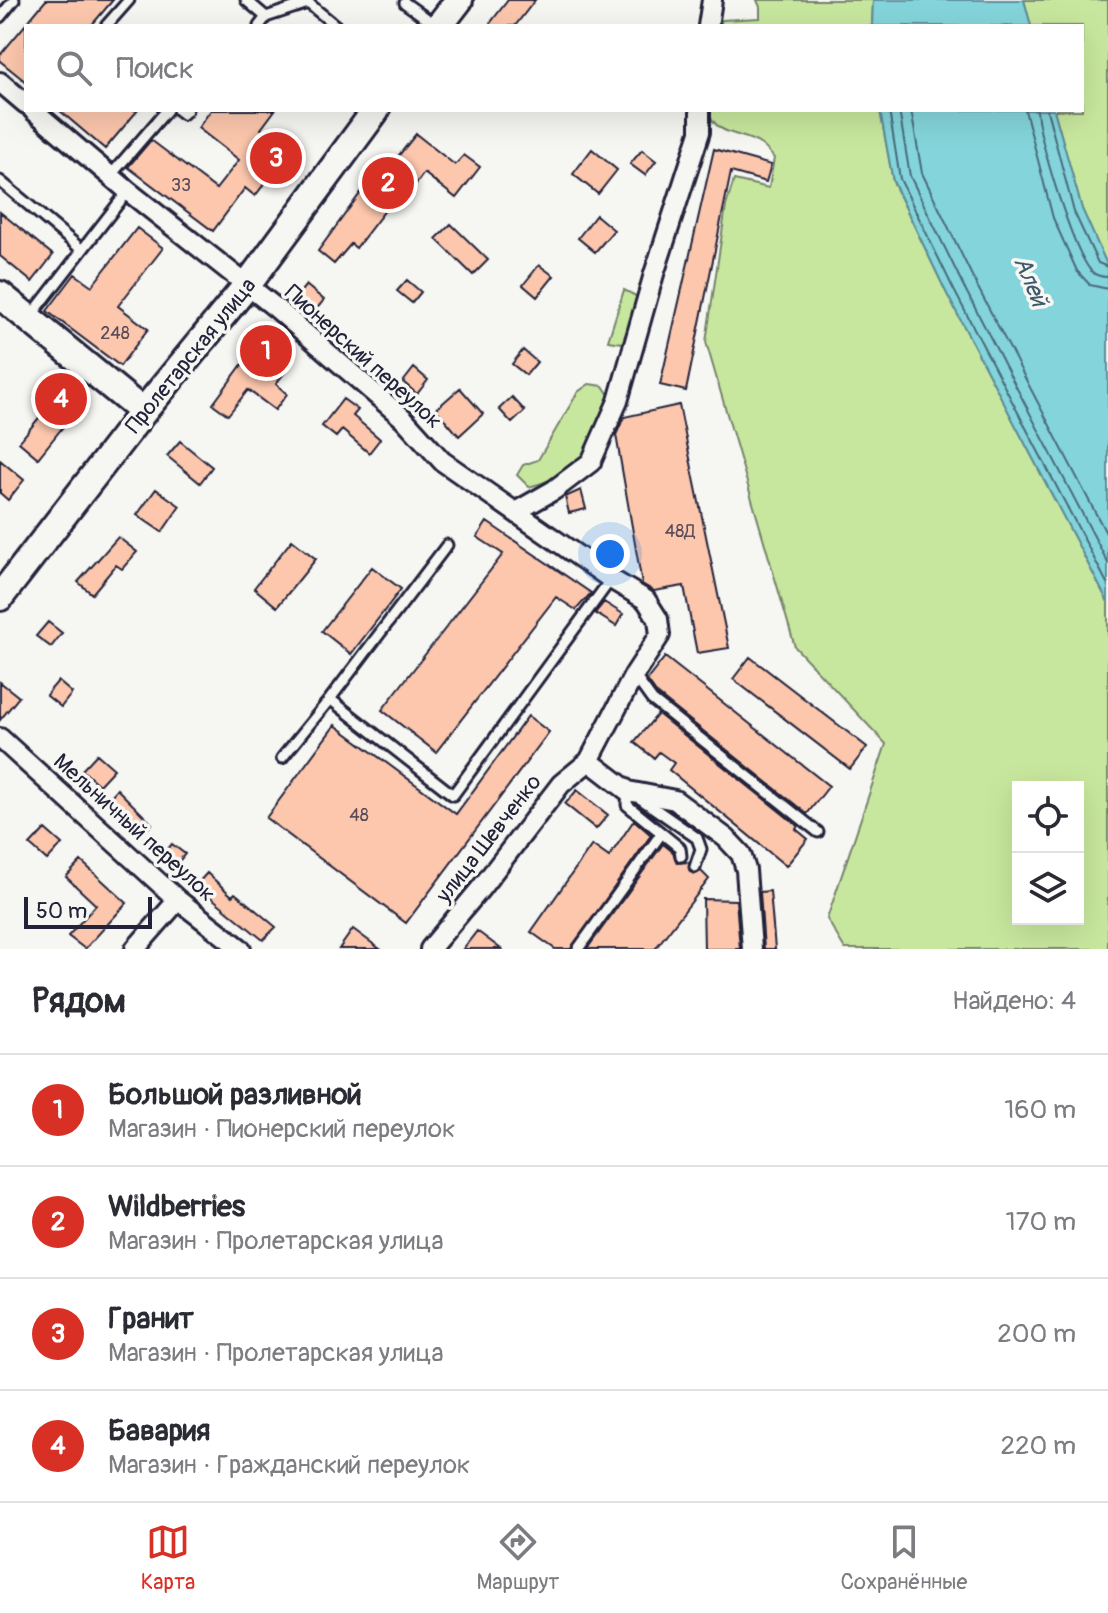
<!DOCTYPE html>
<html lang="ru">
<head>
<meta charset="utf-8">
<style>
	body { margin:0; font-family:Pangolin,sans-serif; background:#f2f2f3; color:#2b2b33 }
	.controls { position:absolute; right:24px; bottom:24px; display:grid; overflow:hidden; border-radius:0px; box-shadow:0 8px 32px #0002 }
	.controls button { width:72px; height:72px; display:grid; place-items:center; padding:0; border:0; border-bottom:2px solid #e1e1e2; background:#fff; color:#2b2b33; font:40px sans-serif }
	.scale { position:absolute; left:24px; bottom:20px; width:128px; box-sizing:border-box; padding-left:8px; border:4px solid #22223b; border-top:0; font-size:22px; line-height:28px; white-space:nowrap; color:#22223b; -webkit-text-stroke:6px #f6f6f2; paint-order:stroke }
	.you { position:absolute; left:610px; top:554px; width:28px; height:28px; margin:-20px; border:6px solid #fff; border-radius:50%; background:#1a73e8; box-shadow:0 0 0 12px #1a73e833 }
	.badge { display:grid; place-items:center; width:52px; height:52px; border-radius:50%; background:#d93025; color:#fff; font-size:26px; font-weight:700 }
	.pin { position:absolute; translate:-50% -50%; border:4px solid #fff; box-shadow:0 2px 8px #0006 }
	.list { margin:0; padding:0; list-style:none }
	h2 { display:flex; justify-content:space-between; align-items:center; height:104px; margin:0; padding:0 32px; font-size:34px }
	h2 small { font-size:26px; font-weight:400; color:#7c7c81 }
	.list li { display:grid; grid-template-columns:52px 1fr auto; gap:24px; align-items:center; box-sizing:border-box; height:112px; padding:0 32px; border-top:2px solid #e1e1e2 }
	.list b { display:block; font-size:30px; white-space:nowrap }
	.list p { margin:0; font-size:26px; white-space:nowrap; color:#7c7c81 }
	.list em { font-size:26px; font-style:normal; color:#7c7c81 }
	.icon { flex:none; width:44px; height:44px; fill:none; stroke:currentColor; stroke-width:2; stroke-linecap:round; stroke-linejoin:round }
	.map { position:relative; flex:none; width:1108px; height:949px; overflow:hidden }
	.search { position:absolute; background:#fff; box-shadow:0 8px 32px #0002; left:24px; right:24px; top:24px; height:88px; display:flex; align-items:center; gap:20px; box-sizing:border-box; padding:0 28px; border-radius:0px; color:#7c7c81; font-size:30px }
	.sheet { height:552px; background:#fff }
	nav { display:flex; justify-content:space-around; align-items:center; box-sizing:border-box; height:112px; border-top:2px solid #e1e1e2; background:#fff; font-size:22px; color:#7c7c81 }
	nav a { display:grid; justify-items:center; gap:4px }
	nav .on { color:#d93025 }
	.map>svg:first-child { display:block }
	.green { fill:#c8e79e; stroke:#75846c; stroke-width:2; fill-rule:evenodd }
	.water { fill:#84d5db; stroke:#5d8d9b; stroke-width:2 }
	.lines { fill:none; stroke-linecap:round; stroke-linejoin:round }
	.shore { stroke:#496a7b; stroke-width:2 }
	.building { fill:#fcc7ad; stroke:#22223b; stroke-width:2 }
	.lane-casing { stroke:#22223b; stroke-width:15 }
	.street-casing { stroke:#22223b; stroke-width:24 }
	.secondary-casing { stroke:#22223b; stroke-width:32 }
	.lane { stroke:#f6f6f2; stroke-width:9 }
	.street { stroke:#f6f6f2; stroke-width:18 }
	.secondary { stroke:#f6f6f2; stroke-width:26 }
	.labels { text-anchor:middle; stroke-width:7; stroke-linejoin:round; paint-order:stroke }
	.number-label { font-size:18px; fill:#584b58 }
	.street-label { font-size:22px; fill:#22223b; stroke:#f6f6f2 }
	.water-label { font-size:24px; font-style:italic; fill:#3f586b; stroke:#f6f6f2 }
</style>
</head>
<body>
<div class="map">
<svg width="1108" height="949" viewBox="0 0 1108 949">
	<rect width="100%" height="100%" fill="#f6f6f2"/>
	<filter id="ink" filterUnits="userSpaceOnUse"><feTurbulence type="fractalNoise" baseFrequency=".0125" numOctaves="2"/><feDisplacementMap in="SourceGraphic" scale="16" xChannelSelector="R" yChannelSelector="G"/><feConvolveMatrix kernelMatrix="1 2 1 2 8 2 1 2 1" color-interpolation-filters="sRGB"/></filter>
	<g filter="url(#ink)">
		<!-- green -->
		<path class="green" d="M757,0H873L872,26H720L722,20L760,18V7Z
			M1024,0H1108V267L1082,209L1054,110H1082V26H1031Z
			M709,110H880L893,182L947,294L1108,602V949H845L827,919L886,744L795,647L706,342L726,206L734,180L769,188L774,158C770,153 765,147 760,144C742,132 713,136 709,110ZM1018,787H1078V919H1018Z
			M624,290L640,298L622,343L608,341Z
			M589,384L603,386L611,398C602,411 600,425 594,440C582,467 556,480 529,487L517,475L523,465L538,460L578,392Z"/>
		<!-- water -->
		<path class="water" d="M873,0H1024L1031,26H872Z
			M880,110H1054L1082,209L1108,267V602L947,294L893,181Z"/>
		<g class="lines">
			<!-- shore -->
			<path class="shore" d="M889,110L900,179L954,290L1108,585
				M899,110L910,176L963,285L1108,563
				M911,110L922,173L974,280L1108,537
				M1025,110L1053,218L1077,271L1090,285L1108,289
				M1037,110C1038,138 1073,250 1091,271C1096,276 1101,277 1108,277
				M1047,110L1074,212L1098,263L1108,267"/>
		</g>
		<!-- building -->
		<path class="building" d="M46,0H113L91,26H26V82L0,61V55Z
			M508,0H535L515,26H488Z
			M59,110H138L105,149Z
			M211,110H275L261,129L290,150L255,196L245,188L213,231L128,167L151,140L216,189L239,160L198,128Z
			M416,134L455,165L464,155L480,167L456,198L424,173L400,206L393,200L356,248L351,244L334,264L318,251L362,191L367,195Z
			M592,149L617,170L598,194L573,174Z
			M714,149L771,165L766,182L731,172L686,391L660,385Z
			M642,150L656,161L645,175L630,164Z
			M0,212L53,255L32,282L0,256Z
			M596,215L614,230L595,252L578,238Z
			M451,224L488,260L473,275L436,239Z
			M137,228L163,248L118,306L148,329L120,366L47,311L75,274L92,286Z
			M539,265L554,276L537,297L523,285Z
			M407,280L421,292L412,303L397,291Z
			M306,285L324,300L315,311L296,297Z
			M263,336L294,360L276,384L287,394L275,410L248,390L228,415L213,404Z
			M523,350L537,362L526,375L512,364Z
			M414,368L428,380L417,394L403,382Z
			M48,380L83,408L69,425L66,423L38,458L19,442L47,408L35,397Z
			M460,388L483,414L459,436L436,409Z
			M512,397L525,411L512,423L499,409Z
			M343,399L358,410L353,416L380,439L369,453L342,430L336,437L322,426Z
			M679,405L729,648L697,653L684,586L654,591L642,584L616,435L624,417Z
			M180,441L212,467L200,483L167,456Z
			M0,460L24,480L8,500L0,493Z
			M156,489L180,506L162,532L137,515Z
			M581,490L586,509L569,513L565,497Z
			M487,522L591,593L576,610L556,597L436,752L382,710L503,554L477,537Z
			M118,537L137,552L122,569L116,565L92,594L78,582Z
			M292,540L316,559L277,607L254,588Z
			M372,567L401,589L351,654L322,631Z
			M604,602L623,614L616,626L595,613Z
			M48,622L62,633L51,647L36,636Z
			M665,657L829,786L807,814L657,694L647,680Z
			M750,657L867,747L850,769L733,679Z
			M58,681L72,693L61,707L46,695Z
			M0,682L19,697L0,720Z
			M658,714L798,826L796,829L808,839L786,866L669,770L674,763L659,752L654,758L634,742Z
			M528,716L549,732L406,923L266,818L335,725L456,814Z
			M97,754L114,769L99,785L82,770Z
			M117,789L152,824L141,835L107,801Z
			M577,790L608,815L596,829L565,804Z
			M634,820L651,835L571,949H555L531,932L592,845L609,857Z
			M45,829L62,844L47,860L30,845Z
			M172,844L185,854L175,866L162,856Z
			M663,844L673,852L677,863L689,862L690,872L696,874L701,871L709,879L655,949H587Z
			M81,861L127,903L85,949L68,936L96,905L66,877Z
			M207,873L232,896L235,893L276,927L263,940L196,885Z
			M770,891L775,949H764L760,892Z
			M703,899L736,900L740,949H704Z
			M353,929L380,949H339Z
			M477,931L501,949H463Z"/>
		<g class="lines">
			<defs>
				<path id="lane" d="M246,0L266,17L259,26
					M309,0L308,3L336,26
					M405,3L437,26
					M0,17L14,0
					M266,17L308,3
					M106,26L129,0
					M178,110L183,114L187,110
					M111,175L167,110
					M0,181L81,249
					M31,316L128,191
					M447,545L330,699L453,795L611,579
					M634,675L652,700L818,832
					M282,758L330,699
					M628,791L627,805L680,848L681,856
					M638,797L697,838L701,849L695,867
					M578,949L661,834"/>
				<path id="street" d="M708,26L712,0
					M0,82L26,104
					M33,110L128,191L276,308L404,419L442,461L611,579L646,600L658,619L660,635L634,675L589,761L561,784L481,888L430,949
					M517,511L554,490L591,462L618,401L654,274L700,132V110
					M0,738L178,900L241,949
					M589,761L628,791L675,800L726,838L741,854L746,870L752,949
					M135,949L178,900"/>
				<path id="secondary" d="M439,26L459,0
					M0,295L143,412
					M0,597L143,412L248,284L376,110"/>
			</defs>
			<!-- lane casing -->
			<use href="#lane" class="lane-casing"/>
			<!-- street casing -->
			<use href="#street" class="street-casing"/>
			<!-- secondary casing -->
			<use href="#secondary" class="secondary-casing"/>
			<!-- lane -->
			<use href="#lane" class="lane"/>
			<!-- street -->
			<use href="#street" class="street"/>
			<!-- secondary -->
			<use href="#secondary" class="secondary"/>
		</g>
	</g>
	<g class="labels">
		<!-- number labels -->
		<g class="number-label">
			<text x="181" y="191">33</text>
			<text x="115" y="339">248</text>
			<text x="680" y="537">48Д</text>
			<text x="359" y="821">48</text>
		</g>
		<!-- street labels -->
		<g class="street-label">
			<text transform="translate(190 355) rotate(-51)" y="8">Пролетарская улица</text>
			<text transform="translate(364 356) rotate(42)" y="8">Пионерский переулок</text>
			<text transform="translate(135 827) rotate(42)" y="8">Мельничный переулок</text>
			<text transform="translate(488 838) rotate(-52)" y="8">улица Шевченко</text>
		</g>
		<!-- water labels -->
		<g class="water-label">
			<text transform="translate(1031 281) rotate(67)" y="8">Алей</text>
		</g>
	</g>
</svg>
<div class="controls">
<button><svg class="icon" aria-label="locate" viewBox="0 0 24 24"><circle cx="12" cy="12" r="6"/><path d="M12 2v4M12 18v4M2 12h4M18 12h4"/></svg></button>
<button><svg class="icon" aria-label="layers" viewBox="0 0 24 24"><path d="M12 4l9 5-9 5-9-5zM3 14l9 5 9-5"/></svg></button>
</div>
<div class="scale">50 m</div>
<div class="you"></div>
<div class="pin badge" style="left:266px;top:351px">1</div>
<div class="pin badge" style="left:388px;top:183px">2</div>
<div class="pin badge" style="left:276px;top:158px">3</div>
<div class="pin badge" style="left:61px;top:399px">4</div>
<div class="search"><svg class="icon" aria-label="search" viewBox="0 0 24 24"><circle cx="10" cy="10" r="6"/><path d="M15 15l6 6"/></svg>Поиск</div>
</div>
<section class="sheet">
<h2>Рядом<small>Найдено: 4</small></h2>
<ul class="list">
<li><span class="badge">1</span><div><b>Большой разливной</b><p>Магазин · Пионерский переулок</p></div><em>160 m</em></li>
<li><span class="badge">2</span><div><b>Wildberries</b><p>Магазин · Пролетарская улица</p></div><em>170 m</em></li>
<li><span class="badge">3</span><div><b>Гранит</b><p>Магазин · Пролетарская улица</p></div><em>200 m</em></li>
<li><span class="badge">4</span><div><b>Бавария</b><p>Магазин · Гражданский переулок</p></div><em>220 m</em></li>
</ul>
</section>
<nav>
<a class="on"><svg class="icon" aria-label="map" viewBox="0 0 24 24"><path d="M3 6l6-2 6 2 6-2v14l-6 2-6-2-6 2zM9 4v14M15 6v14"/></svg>Карта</a>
<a><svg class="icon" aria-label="directions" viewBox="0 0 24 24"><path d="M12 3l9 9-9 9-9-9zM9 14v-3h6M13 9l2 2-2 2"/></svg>Маршрут</a>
<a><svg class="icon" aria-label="saved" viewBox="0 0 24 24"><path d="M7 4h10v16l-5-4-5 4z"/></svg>Сохранённые</a>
</nav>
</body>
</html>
